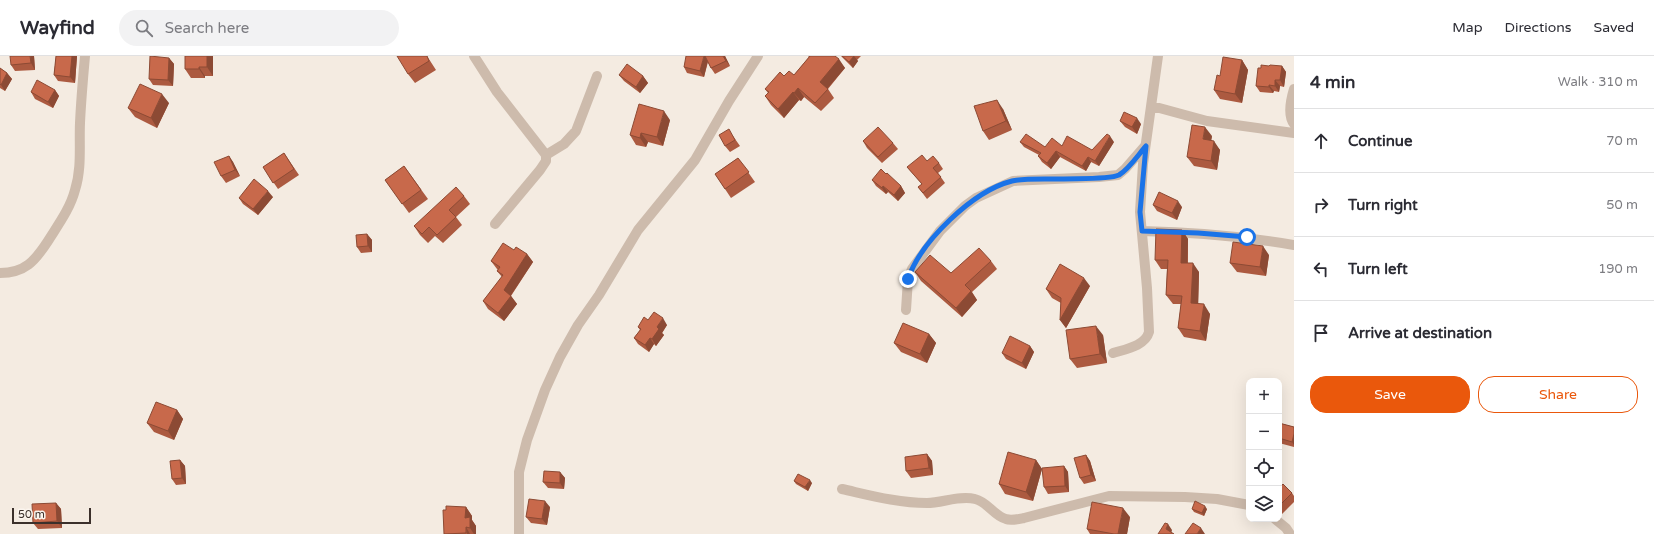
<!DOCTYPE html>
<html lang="en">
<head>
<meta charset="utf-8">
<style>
	body { margin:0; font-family:"Varela Round",sans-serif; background:#f2f2f3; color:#2b2b33 }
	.controls { position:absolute; right:12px; bottom:12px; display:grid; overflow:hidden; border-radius:8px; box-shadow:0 4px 16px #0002 }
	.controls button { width:36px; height:36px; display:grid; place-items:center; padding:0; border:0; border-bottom:1px solid #e1e1e2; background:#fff; color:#2b2b33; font:20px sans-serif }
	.scale { position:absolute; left:12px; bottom:10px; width:79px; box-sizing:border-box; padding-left:4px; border:2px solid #3b302b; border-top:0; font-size:11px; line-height:14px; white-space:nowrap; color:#3b302b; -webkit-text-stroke:3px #fbf5ee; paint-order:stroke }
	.stop { position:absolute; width:12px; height:12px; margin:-9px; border:3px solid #1a73e8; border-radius:50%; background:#fff }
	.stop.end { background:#1a73e8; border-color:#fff; box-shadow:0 1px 4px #0008 }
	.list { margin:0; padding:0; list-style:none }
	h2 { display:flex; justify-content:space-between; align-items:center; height:52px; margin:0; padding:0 16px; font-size:17px }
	h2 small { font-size:13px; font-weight:400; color:#7c7c81 }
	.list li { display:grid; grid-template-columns:26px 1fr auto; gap:12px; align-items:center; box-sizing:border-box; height:64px; padding:0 16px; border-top:1px solid #e1e1e2 }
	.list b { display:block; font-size:15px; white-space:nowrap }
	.list em { font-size:13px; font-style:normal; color:#7c7c81 }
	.actions { display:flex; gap:8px; padding:12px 16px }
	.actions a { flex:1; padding:9px 0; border:1px solid #ea580c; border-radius:16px; text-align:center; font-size:14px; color:#ea580c }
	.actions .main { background:#ea580c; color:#fff }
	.icon { flex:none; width:22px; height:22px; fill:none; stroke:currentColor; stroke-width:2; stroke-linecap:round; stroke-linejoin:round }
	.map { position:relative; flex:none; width:1294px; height:478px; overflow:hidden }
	header { display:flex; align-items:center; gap:24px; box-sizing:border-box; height:56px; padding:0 20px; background:#fff; border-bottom:1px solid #e1e1e2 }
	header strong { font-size:19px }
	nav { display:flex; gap:22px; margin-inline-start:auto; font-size:14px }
	.search { width:280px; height:36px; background:#f2f2f3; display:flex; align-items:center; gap:10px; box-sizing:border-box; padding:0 14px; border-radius:22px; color:#7c7c81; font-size:15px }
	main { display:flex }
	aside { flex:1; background:#fff }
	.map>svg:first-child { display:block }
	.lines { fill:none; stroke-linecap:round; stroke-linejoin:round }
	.street { stroke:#cdbbac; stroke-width:10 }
	.wall { fill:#ac5a40 }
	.shaded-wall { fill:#8c4a34 }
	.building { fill:#c8694b; stroke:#8c4a34 }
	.route { stroke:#1a73e8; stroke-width:5 }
</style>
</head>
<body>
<header>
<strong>Wayfind</strong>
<div class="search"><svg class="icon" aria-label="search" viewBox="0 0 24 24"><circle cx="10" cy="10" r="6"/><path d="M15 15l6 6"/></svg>Search here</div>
<nav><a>Map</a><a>Directions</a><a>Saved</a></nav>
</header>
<main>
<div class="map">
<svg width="1294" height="478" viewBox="0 0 1294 478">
	<rect width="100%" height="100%" fill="#f4ebe1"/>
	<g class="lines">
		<!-- street -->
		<path class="street" d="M474,0L497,36L546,99V105L540,114L495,168
			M1294,33C1291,43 1287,59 1294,68
			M1152,50L1207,65L1294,77
			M546,99L564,88L576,75L597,20
			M1142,175C1195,176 1242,180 1294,189
			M0,217C25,217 35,205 48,185C58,169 70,153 75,134C82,112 79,90 80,67C81,45 83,22 85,0
			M906,254L908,223L912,213L940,175L965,150L976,142L1013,125L1099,121L1118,119L1125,113L1145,90
			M1113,297C1126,293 1145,290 1149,276L1147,232L1140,156L1143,108L1158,0
			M842,433C869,439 898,447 927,447C942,447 960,439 975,443C988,446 994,460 1006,463C1011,465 1019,463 1024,462L1109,440L1185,441L1217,443L1249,449
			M1275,463L1286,472L1290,478
			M519,478V416L527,384L545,334L560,301L578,269L599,239L638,174L695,104L729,45L758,0"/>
	</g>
	<!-- wall -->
	<path class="wall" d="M34,0L35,14L15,15L11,9Z
		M56,0H77L75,27L58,25L54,19Z
		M185,0H213V20H205V22H191L185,13Z
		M427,0L436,14L415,27L408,18Z
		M725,0L730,10L715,18L711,12L708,6L704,21L687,17L684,11Z
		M808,0H835L845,12L828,33L834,42L821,55L804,41L801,45L799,44L784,62L771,49L765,40L768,37L765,33L784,20L794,19L809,1Z
		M841,0H861L857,4L858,5L853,12Z
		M169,2L174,8L173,30L153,29L149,23Z
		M1242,4L1248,14L1242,47L1220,43L1214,34L1220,20Z
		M1269,10H1282L1286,16L1284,31L1280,30L1279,36L1274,35L1273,37L1260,36L1256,30L1261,12Z
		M0,12L7,17L12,23L5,35L0,32Z
		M619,19L643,20L648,27L640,37L624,25Z
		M55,34L59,40L53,52L35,43L31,36Z
		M169,47L157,72L135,61L128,52Z
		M1003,53L1012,74L989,84L983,75Z
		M670,64L663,90L648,86L646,91L636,89L630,79Z
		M1120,65L1141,68L1137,78L1125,71Z
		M733,80L740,90L730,96L725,90Z
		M1212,80L1211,84L1220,94L1217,114L1194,110L1187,101Z
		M863,85L893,87L898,93L882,107L867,92Z
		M1020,86L1045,91L1062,90L1092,94L1114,86L1099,110L1091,106L1086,115L1060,101L1051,113L1042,106L1038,100L1039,99L1024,91Z
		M284,97L299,119L278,133L263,111Z
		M229,100L233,106L240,120L226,127L221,120Z
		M738,102L755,126L731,142L715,118Z
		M927,105L939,107L943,113L938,117L945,127L927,143L918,131L922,128L907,111Z
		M404,110L428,143L409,157L385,124Z
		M872,124L901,130L905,137L898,145L888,136L886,138L876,130Z
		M464,140L470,148L456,161L462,169L443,187L435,180L428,187L420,179L414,170Z
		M273,141L258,159L243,148L239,142Z
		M1153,149L1182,151L1177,164L1157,155Z
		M1182,174L1188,183V207L1199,216L1198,248L1210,258L1206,285L1184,281L1178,272L1181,248H1173L1166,239L1167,213H1161L1155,204Z
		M367,178L372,184V196L361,197L357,191Z
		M514,194L527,198L533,206L511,240L517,248L504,265L488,253L483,245L502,221L497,215L498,214L497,213L491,205Z
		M1269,199L1266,220L1237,216L1230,207Z
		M991,205L997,213L972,236L977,244L962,261L921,225L915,216L951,217Z
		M1090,230L1066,272L1060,264L1061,247L1052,242L1046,233Z
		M648,264L667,269L662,277L664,279L656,290L654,288L649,296L638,288L634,282L640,274L638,271Z
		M929,278L936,287L927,307L901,296L894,287Z
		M1103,279L1107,307L1077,312L1070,303Z
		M1030,290L1034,296L1026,313L1006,303L1002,297Z
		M177,354L183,363L174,384L154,376L147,367Z
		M1279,367L1294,371V391L1279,387Z
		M927,398L932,405L933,419L911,422L906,415Z
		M1086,399L1090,405L1096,425L1084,428L1080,422Z
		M180,404L185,410L186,428L176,429L172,423Z
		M1036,404L1042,413L1033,445L1005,438L999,428Z
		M1064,410L1068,416L1069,436L1048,438L1044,431Z
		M560,416L565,422L564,433L548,432L543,426Z
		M794,425L812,427L808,435L796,428Z
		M1279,432L1292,437L1294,440V446L1282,458L1279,455Z
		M56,447L61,453L62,472L38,473L33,467Z
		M466,451L472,460V464L476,470V478H444Z
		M550,451L547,469L531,467L526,461Z
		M1192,453H1207L1204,460L1194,456Z
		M1130,461L1127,478H1090L1087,473Z"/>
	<!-- shaded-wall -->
	<path class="shaded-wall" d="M30,0H34L35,14L31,7Z
		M72,0H77L75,27L70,21Z
		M207,0H213V20L207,11Z
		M704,0H706L708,4L704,21L700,15Z
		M723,0H725L730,10L726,5Z
		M854,0L858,5L853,12L849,6Z
		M169,2L174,8L173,30L168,24Z
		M839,3L845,12L826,34L820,26Z
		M1242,4L1248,14L1242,47L1235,38Z
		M1282,10L1286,16L1284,31L1280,24Z
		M199,11L205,20V22L199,13Z
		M7,17L12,23L5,35L1,29Z
		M643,20L648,27L640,37L636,31Z
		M1275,24L1280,30L1279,36L1275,30Z
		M1269,29L1274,35L1273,37L1269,31Z
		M798,32L804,41L801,45L794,37Z
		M55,34L59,40L53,52L48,46Z
		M793,36L799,44L784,62L778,53Z
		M162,38L169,47L157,72L151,62Z
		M997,44L1003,53L1012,74L1006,65Z
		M664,55L670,64L663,90L657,81Z
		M1137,62L1141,68L1137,78L1132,71Z
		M1205,71L1212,80L1210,92L1203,83Z
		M641,77L648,86L646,91L640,82Z
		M1110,80L1114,86L1099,110L1095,105Z
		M1214,85L1220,94L1217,114L1211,105Z
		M1056,95L1060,101L1051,113L1047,107Z
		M229,100L233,106L240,120L235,114Z
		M1088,101L1091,106L1086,115L1082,110Z
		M883,130L888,136L886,138L882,132Z
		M901,130L905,137L898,145L894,139Z
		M268,135L273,141L258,159L253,153Z
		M1178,145L1182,151L1177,164L1172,157Z
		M1182,174L1188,183L1187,216L1181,207Z
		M367,178L372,184V196L368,190Z
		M1263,190L1269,199L1266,220L1260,211Z
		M527,198L533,206L509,242L511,240L517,248L504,265L498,257L504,234Z
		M1193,207L1199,216L1198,256L1191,247Z
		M1084,222L1090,230L1066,272L1060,264Z
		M971,235L977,244L962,261L956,252Z
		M1204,248L1210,258L1206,285L1200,275Z
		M663,262L667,269L662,277L664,279L656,290L652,283L657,271Z
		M1096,270L1103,279L1107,307L1100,298Z
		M929,278L936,287L927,307L920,298Z
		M650,282L654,288L649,296L645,289Z
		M1030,290L1034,296L1026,313L1022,307Z
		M177,354L183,363L174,384L168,375Z
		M1294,378V389L1292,386Z
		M927,398L932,405L933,419L929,412Z
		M1086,399L1090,405L1096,425L1091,419Z
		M180,404L185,410L186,428L182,422Z
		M1036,404L1042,413L1033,445L1026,436Z
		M1064,410L1068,416L1069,436L1065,430Z
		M560,416L565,422L564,433L560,427Z
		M810,424L812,427L808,435L805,431Z
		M545,445L550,451L547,469L542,463Z
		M56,447L61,453L62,472L57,465Z
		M1205,450L1207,453L1204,460L1202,457Z
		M466,451L472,460V464L476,470V478H474L470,472L465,462Z
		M1123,452L1130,461L1127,478H1118Z
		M1168,468L1172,474L1171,478L1166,473Z
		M466,471L470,478H467Z
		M1201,472L1205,478H1197Z"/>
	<!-- building -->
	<path class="building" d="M10,0H30L31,7L11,9Z
		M56,0H72L70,21L54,19Z
		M150,0L169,2L168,24L149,23Z
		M185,0H207V11H199V13H185Z
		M397,0H427L429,5L408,18Z
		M686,0H704L700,15L684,11Z
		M705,0H723L726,5L711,12Z
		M810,0H835L839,3L820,26L828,33L815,47L798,32L794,37L793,36L778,53L765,40L769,36L765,33L780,16L784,20L789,15L794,19Z
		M842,0H854L849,6Z
		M1223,1L1242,4L1235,38L1214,34L1217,19L1220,20Z
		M627,8L643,20L636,31L619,19Z
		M1261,9L1269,10L1270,9L1282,10L1280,24H1275V30L1269,29V31L1256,30L1258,12H1261Z
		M0,12L7,17L1,29L0,28Z
		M37,24L55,34L48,46L31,36Z
		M140,28L162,38L151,62L128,52Z
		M997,44L1006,65L983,75L974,50Z
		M639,48L664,55L657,81L641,77L640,82L630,79Z
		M1124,56L1137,62L1132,71L1120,65Z
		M1192,69L1205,71L1203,83L1214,85L1211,105L1187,101Z
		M878,71L893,87L878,101L863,85Z
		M729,73L735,84L725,90L719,79Z
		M1026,78L1045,91L1052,82L1062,90L1067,80L1092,94L1107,78L1110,80L1095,105L1088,101L1082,110L1056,95L1047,107L1038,100L1041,97L1020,86Z
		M284,97L294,113L273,127L263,111Z
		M922,99L927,105L933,100L939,107L933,112L941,121L923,137L918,131L922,128L907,111Z
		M229,100L235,114L221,120L214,106Z
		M738,102L749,116L725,133L715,118Z
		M404,110L421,134L402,148L385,124Z
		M881,113L886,118L887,117L901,130L894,139L883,130L882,132L872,124Z
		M254,123L268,135L253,153L239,142Z
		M456,131L464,140L449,154L456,161L437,179L429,171L422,178L414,170Z
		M1159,136L1178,145L1172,157L1153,149Z
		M1156,173L1182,174L1181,207H1193L1191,247L1204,248L1200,275L1178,272L1182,240L1166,239L1168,204H1155Z
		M367,178L368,190L357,191L356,179Z
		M1233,186L1263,190L1260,211L1230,207Z
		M503,187L514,194L516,191L527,198L504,234L511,240L498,257L483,245L503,219L497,215L500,211L491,205Z
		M979,192L991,205L965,229L971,235L956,252L915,216L930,199L951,217Z
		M1060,208L1084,222L1060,264L1061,242L1046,233Z
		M654,256L663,262L657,271L659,273L652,283L650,282L645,289L634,282L641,273L638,271L644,261L648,264Z
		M903,267L929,278L920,298L894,287Z
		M1096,270L1100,298L1070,303L1066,274Z
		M1010,280L1030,290L1022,307L1002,297Z
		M156,346L177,354L168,375L147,367Z
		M1279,367L1294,371V378L1292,386L1279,382Z
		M1008,396L1036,404L1026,436L999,428Z
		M927,398L929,412L906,415L905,401Z
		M1086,399L1091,419L1080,422L1074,402Z
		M180,404L182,422L172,423L170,405Z
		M1064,410L1065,430L1044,431L1042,412Z
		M544,415L560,416V427L543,426Z
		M798,418L810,424L805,431L794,425Z
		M1283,428L1292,437L1279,450V432Z
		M529,443L545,445L542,463L526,461Z
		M1195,445L1205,450L1202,457L1192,453Z
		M1092,446L1123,452L1118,478H1114L1087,473Z
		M56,447L57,465L33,467L32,448Z
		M446,450L466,451L465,462L470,461V472L466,471V477L444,478L443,454H446Z
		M1165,467L1168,468L1166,473L1174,478H1158Z
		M1193,467L1201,472L1197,478H1185Z"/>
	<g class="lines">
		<!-- route -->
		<path class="route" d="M908,223C921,185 973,135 1012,125C1024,122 1047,123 1061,123C1074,122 1108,124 1119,119C1129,113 1138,99 1146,90L1140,156L1142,175L1198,177L1247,181"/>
	</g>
</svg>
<div class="controls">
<button>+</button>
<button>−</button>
<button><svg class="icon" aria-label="locate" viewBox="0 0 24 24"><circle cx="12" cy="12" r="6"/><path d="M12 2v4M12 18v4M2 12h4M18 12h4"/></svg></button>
<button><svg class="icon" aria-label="layers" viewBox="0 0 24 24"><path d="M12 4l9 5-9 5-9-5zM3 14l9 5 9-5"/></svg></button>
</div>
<div class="scale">50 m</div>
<div class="stop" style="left:1247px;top:181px"></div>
<div class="stop end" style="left:908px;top:223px"></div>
</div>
<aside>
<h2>4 min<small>Walk · 310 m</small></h2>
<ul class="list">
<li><svg class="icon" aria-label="ahead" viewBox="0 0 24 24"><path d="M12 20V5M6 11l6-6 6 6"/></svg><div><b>Continue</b></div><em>70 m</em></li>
<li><svg class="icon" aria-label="right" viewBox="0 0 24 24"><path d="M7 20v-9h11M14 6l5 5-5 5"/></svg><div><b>Turn right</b></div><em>50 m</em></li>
<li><svg class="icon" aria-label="left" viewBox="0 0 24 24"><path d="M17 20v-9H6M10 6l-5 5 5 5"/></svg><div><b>Turn left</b></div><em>190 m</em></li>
<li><svg class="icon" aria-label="arrive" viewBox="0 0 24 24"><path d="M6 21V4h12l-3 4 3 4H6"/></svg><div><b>Arrive at destination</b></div></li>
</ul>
<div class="actions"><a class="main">Save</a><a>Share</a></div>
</aside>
</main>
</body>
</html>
